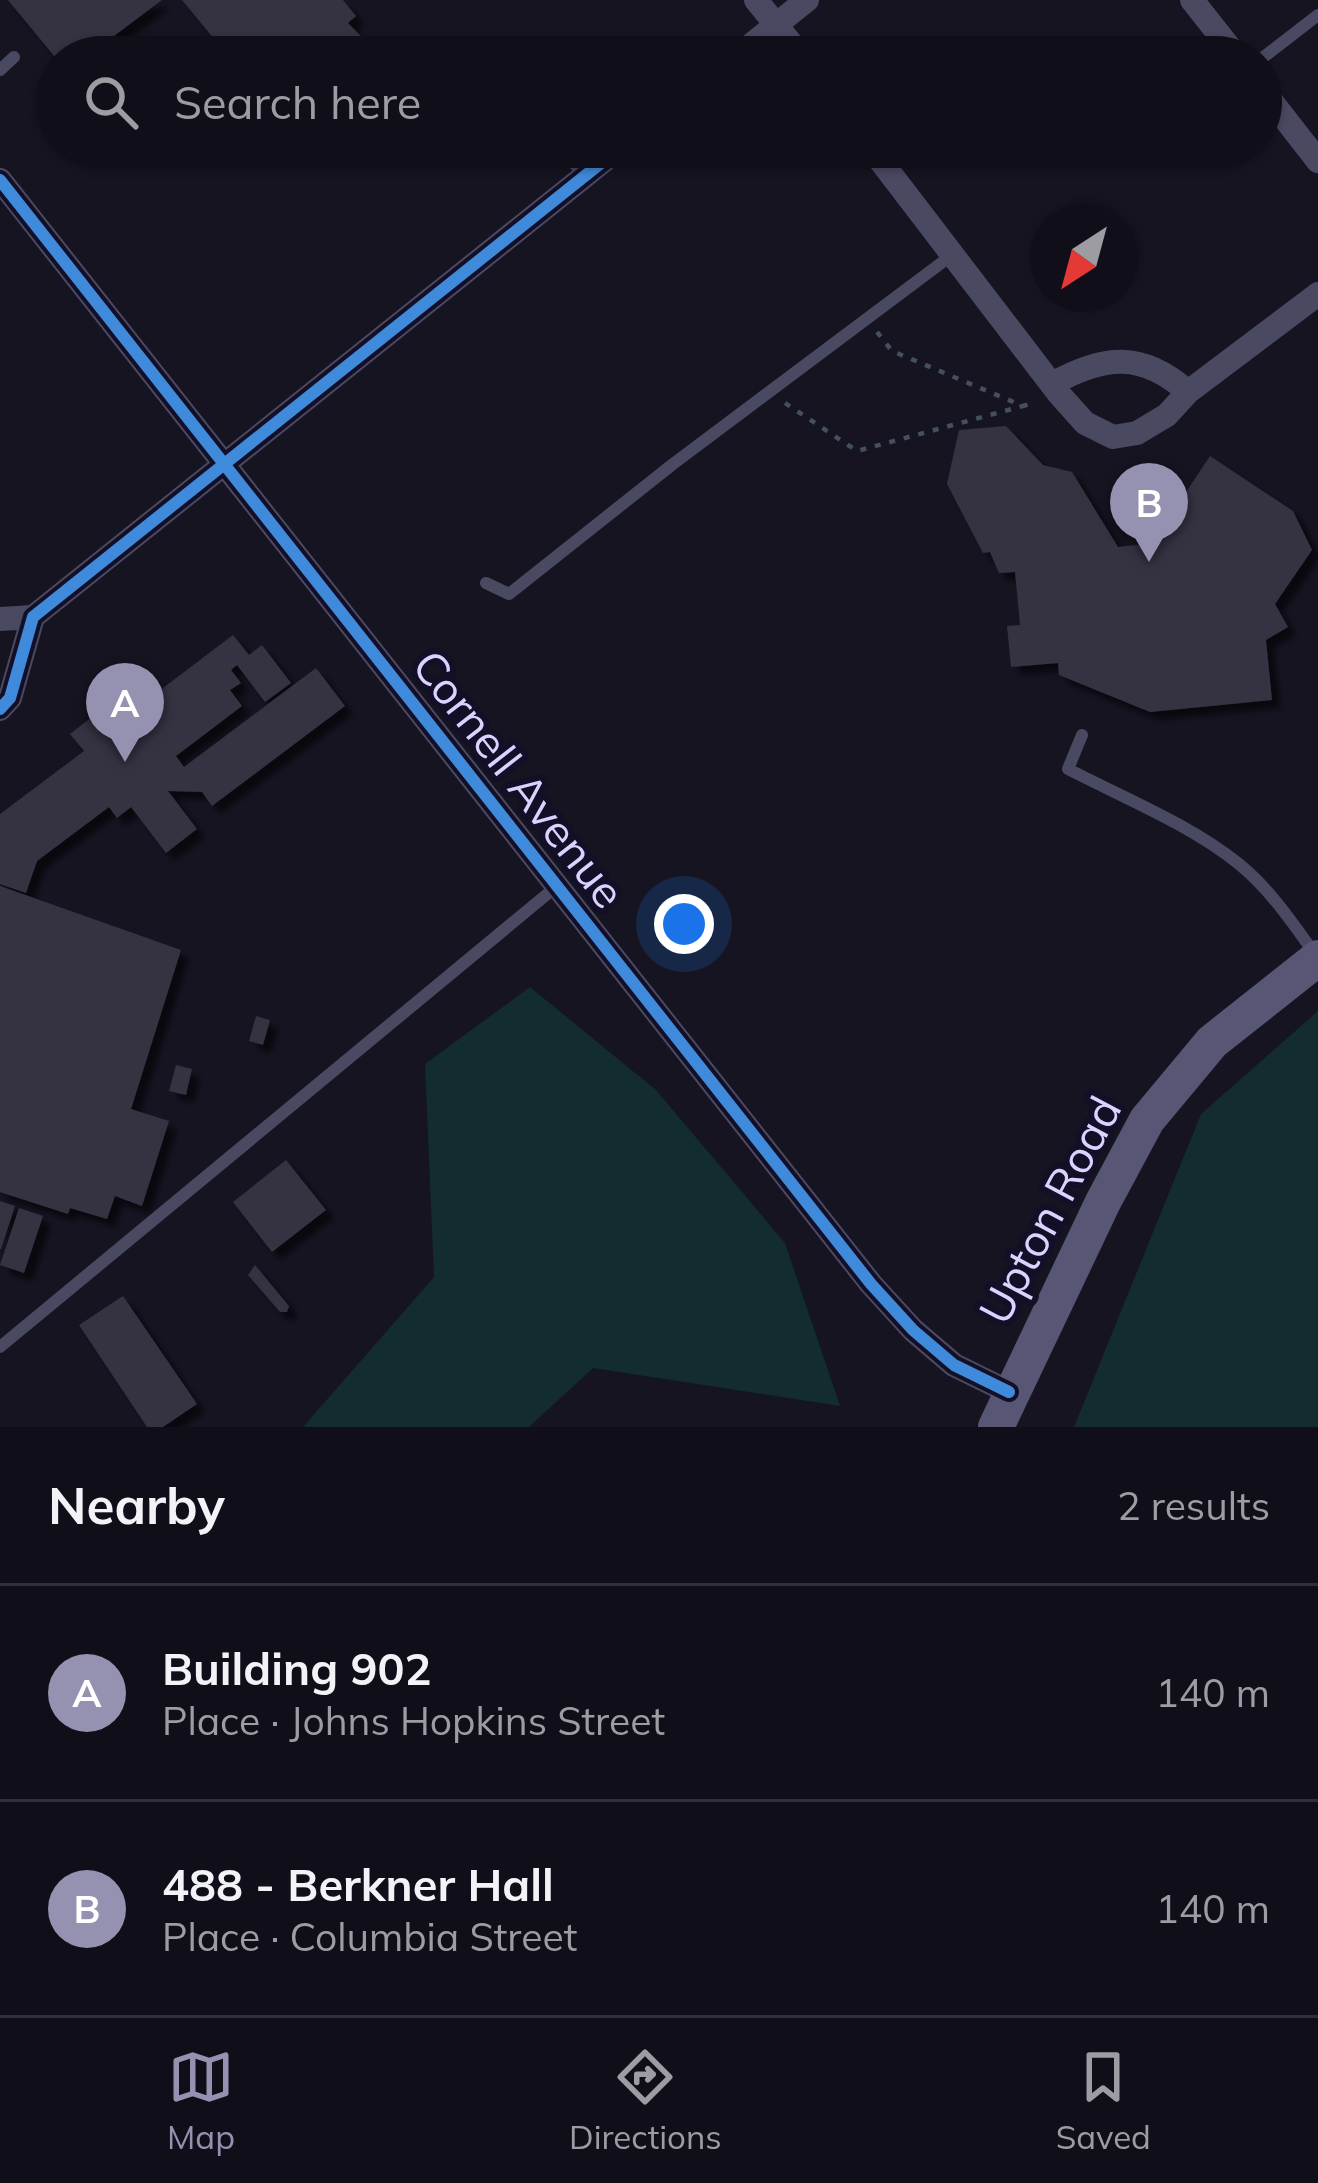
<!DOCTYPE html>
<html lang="en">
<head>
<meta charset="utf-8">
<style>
	body { margin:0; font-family:Mulish,sans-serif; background:#1e1d26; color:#f1f3f6 }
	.compass { position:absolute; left:1030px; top:204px; width:108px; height:108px; border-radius:50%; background:#100f19; box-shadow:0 3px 9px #0004; rotate:216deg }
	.you { position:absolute; left:684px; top:924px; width:42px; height:42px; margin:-30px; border:9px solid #fff; border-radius:50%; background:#1a73e8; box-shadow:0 0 0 18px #1a73e833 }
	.badge { display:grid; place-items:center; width:78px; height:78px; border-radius:50%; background:#9591b1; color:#fff; font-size:39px; font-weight:700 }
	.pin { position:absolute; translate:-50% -99px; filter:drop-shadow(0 3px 6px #0008) }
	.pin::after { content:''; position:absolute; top:63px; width:42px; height:36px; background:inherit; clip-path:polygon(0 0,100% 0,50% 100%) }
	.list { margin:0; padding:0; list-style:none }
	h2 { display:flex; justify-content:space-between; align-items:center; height:156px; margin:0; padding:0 48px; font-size:51px }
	h2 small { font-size:39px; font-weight:400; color:#9c9ca2 }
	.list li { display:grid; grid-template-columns:78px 1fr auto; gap:36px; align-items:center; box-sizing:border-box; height:216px; padding:0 48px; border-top:3px solid #302f38 }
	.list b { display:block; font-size:45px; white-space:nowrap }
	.list p { margin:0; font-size:39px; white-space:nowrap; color:#9c9ca2 }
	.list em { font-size:39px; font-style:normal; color:#9c9ca2 }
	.icon { flex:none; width:66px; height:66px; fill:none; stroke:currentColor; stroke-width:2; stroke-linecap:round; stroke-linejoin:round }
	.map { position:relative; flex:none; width:1318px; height:1427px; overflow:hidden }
	.search { position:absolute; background:#100f19; box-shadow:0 3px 9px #0004; left:36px; right:36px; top:36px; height:132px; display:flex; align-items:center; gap:30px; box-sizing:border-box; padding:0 42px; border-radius:66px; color:#9c9ca2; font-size:45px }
	.sheet { height:588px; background:#100f19 }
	nav { display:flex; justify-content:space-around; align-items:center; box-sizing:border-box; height:168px; border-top:3px solid #302f38; background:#100f19; font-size:33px; color:#9c9ca2 }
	nav a { display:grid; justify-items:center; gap:6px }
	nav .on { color:#9591b1 }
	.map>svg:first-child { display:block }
	.green { fill:#132c2d }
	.building { fill:#343243; filter:url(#shadow) }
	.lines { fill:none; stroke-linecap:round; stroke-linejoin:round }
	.path { stroke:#44505f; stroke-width:4.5; stroke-dasharray:6 9; stroke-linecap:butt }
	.lane { stroke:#4a4962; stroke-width:12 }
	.street { stroke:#4a4962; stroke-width:24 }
	.secondary { stroke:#575674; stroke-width:36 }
	.cycleway-casing { stroke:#130f26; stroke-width:20 }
	.cycleway { stroke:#408adc; stroke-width:12 }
	.labels { text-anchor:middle; stroke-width:12; stroke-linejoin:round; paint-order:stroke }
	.street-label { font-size:45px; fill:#d9d4ff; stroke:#130f26 }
</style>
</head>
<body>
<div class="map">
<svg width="1318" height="1427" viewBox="0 0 1318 1427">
	<defs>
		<filter id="shadow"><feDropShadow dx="8" dy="8" stdDeviation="3" flood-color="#0009"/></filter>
	</defs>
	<rect width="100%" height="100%" fill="#161421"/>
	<!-- green -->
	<path class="green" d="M530,987L656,1090L785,1243L840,1406L593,1368L529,1427H303L434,1277L425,1064Z
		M1318,1011V1427H1074L1201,1114Z"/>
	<!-- building -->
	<path class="building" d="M8,0H162L86,57H55Z
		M182,0H343L356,16L348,23L363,38L351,47L360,57H229Z
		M1006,426L1043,465L1072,472L1118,547L1152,543L1210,456L1293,511L1312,550L1275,604L1288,627L1266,640L1272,700L1150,712L1059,675L1058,663L1011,667L1007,626L1020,625L1015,572L999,573L990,552L983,553L947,484L959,430Z
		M233,635L249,655L262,645L291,683L265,702L237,665L231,670L241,683L230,690L242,706L176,756L184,767L316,668L345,706L212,806L202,792L168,791L197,829L166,853L131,807L117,818L109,807L37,861L26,893L0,884V814L84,751L70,734L106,706L118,722Z
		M0,886L181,950L131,1109L169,1121L142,1206L115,1196L107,1219L70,1208L68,1214L0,1192Z
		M256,1016L270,1020L263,1045L249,1041Z
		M176,1065L192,1069L186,1095L169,1091Z
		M286,1160L326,1210L272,1252L233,1202Z
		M0,1201L15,1206L1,1249H0Z
		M19,1208L43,1216L24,1273L0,1265Z
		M255,1265L289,1306L287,1312H280L248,1275Z
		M123,1296L197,1404L163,1427H147L79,1325Z"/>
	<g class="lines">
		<!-- path -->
		<path class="path" d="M877,332L892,351L1023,406L1036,402
			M785,403L857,451L1023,406"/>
		<!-- lane -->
		<path class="lane" d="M1261,59L1318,15
			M0,70L14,57
			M560,147L585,176
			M486,583L509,594L673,464L952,255
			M1082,735L1068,769C1124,798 1189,824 1239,864C1271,890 1294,925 1317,957
			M0,1347L557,886"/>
		<!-- street -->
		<path class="street" d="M756,0L802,57
			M1192,0L1237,57
			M736,57L807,0
			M1261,88L1318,161
			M870,147L1059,394L1085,423L1113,437L1137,433L1167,415L1188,392L1318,294
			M0,180L871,1284L913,1330L954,1365L1009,1392
			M1052,384C1104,355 1142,351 1188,392
			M0,619L33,617
			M0,709L10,698L33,617L621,147"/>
		<!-- secondary -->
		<path class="secondary" d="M996,1427L1103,1202L1147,1120L1212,1042L1318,958"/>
		<defs>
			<path id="cycleway" d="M0,180L871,1284L913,1330L954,1365L1009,1392
				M0,709L10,698L33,617L621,147"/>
		</defs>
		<!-- cycleway casing -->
		<use href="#cycleway" class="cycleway-casing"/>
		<!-- cycleway -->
		<use href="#cycleway" class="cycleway"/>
	</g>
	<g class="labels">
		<!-- street labels -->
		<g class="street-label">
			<text transform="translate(519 779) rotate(52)" y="16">Cornell Avenue</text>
			<text transform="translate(1050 1210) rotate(-62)" y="16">Upton Road</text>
		</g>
	</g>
</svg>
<svg class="compass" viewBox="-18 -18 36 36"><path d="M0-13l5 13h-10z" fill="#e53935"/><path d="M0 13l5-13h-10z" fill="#9c9ca2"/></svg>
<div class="you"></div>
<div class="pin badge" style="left:125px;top:762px">A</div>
<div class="pin badge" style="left:1149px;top:562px">B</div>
<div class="search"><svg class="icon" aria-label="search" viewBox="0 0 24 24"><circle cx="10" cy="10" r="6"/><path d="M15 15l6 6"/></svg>Search here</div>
</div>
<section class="sheet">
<h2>Nearby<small>2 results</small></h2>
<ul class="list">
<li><span class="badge">A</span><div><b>Building 902</b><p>Place · Johns Hopkins Street</p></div><em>140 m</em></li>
<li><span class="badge">B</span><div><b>488 - Berkner Hall</b><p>Place · Columbia Street</p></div><em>140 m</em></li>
</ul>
</section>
<nav>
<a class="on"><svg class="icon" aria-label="map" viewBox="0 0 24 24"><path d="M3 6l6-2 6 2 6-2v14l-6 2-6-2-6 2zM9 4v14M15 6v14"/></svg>Map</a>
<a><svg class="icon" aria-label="directions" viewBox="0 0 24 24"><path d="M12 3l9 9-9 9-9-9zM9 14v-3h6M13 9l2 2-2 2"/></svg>Directions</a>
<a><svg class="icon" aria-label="saved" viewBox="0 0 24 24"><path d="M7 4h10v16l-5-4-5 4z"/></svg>Saved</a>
</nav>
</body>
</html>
